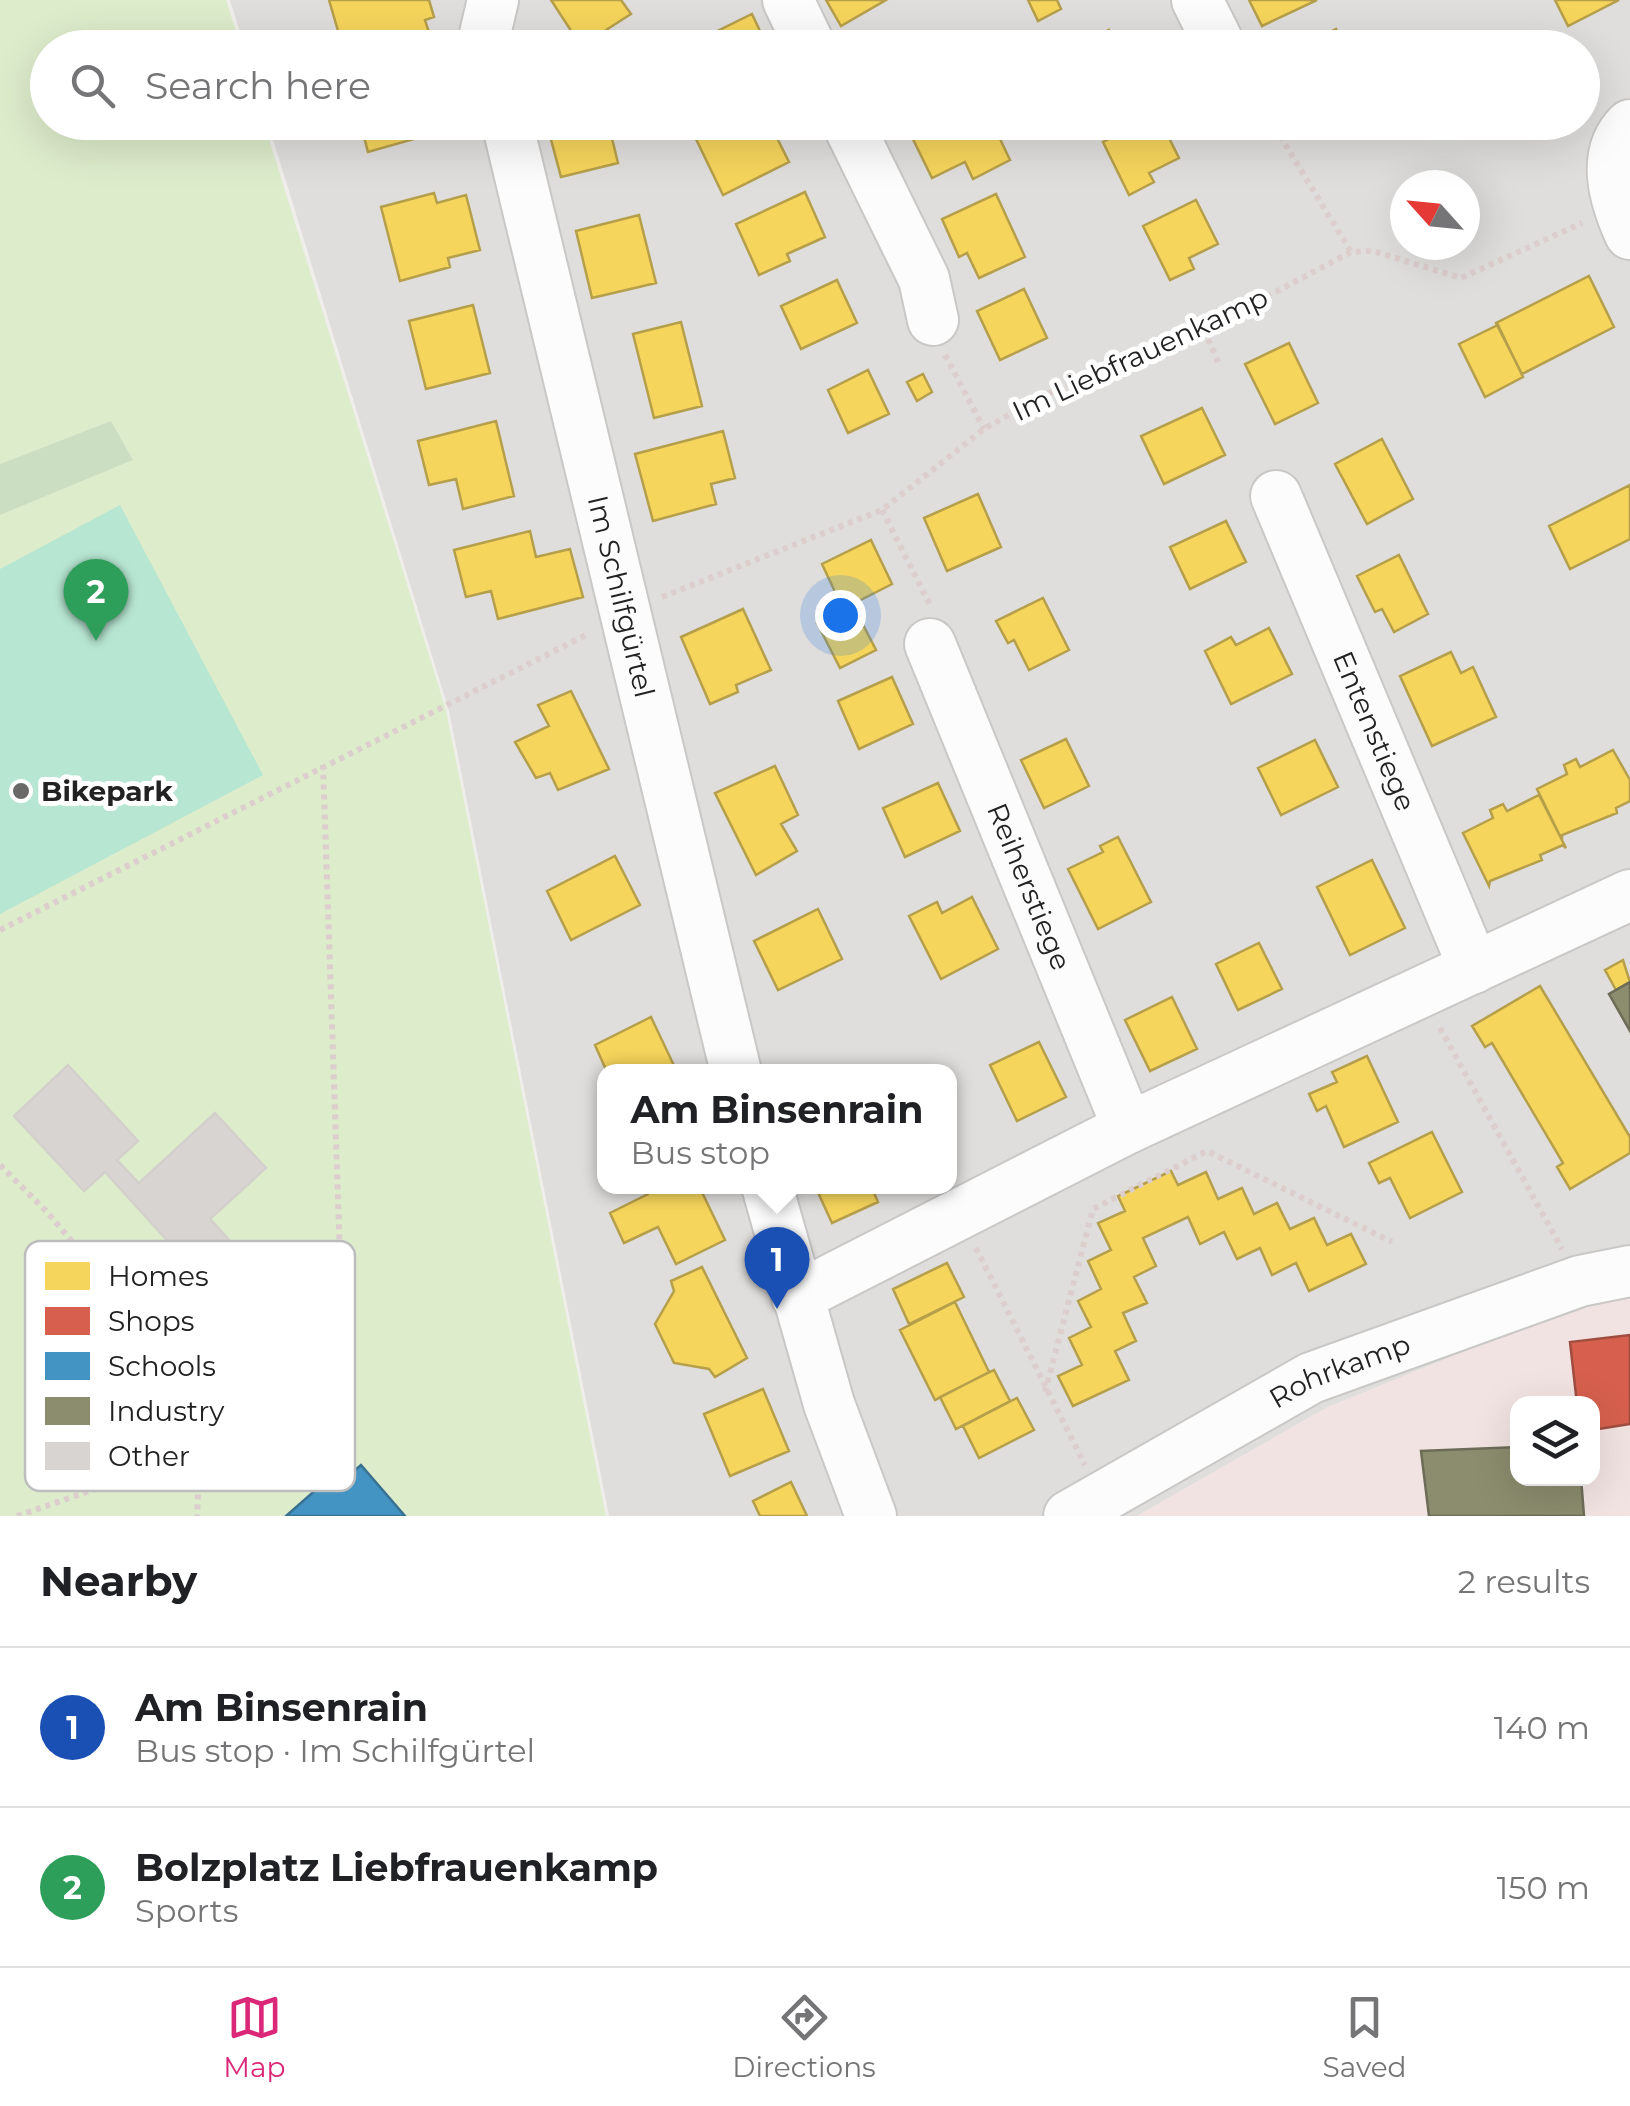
<!DOCTYPE html>
<html lang="en">
<head>
<meta charset="utf-8">
<style>
	body { margin:0; font-family:Montserrat,sans-serif; background:#f2f2f2; color:#202124 }
	.controls { position:absolute; right:30px; bottom:30px; display:grid; overflow:hidden; border-radius:20px; box-shadow:0 10px 40px #0002 }
	.controls button { width:90px; height:90px; display:grid; place-items:center; padding:0; border:0; border-bottom:2px solid #e0e0e0; background:#fff; color:#202124; font:50px sans-serif }
	.compass { position:absolute; left:1390px; top:170px; width:90px; height:90px; border-radius:50%; background:#fff; box-shadow:0 10px 40px #0002; rotate:297deg }
	.you { position:absolute; left:840px; top:615px; width:35px; height:35px; margin:-25px; border:8px solid #fff; border-radius:50%; background:#1a73e8; box-shadow:0 0 0 15px #1a73e833 }
	.badge { display:grid; place-items:center; width:65px; height:65px; border-radius:50%; background:#db2777; color:#fff; font-size:32px; font-weight:700 }
	.pin { position:absolute; translate:-50% -82px; filter:drop-shadow(0 2px 5px #0008) }
	.pin::after { content:''; position:absolute; top:52px; width:35px; height:30px; background:inherit; clip-path:polygon(0 0,100% 0,50% 100%) }
	.popup { position:absolute; left:597px; top:1064px; width:360px; height:130px; box-sizing:border-box; display:grid; place-content:center; border-radius:20px; background:#fff; filter:drop-shadow(0 2px 8px #0005); font-size:32px; white-space:nowrap; color:#757577 }
	.popup b { font-size:38px; color:#202124 }
	.popup::after { content:''; position:absolute; left:50%; top:100%; margin-left:-20px; border:20px solid transparent; border-top-color:#fff }
	.list { margin:0; padding:0; list-style:none }
	h2 { display:flex; justify-content:space-between; align-items:center; height:130px; margin:0; padding:0 40px; font-size:42px }
	h2 small { font-size:32px; font-weight:400; color:#757577 }
	.list li { display:grid; grid-template-columns:65px 1fr auto; gap:30px; align-items:center; box-sizing:border-box; height:160px; padding:0 40px; border-top:2px solid #e0e0e0 }
	.list b { display:block; font-size:38px; white-space:nowrap }
	.list p { margin:0; font-size:32px; white-space:nowrap; color:#757577 }
	.list em { font-size:32px; font-style:normal; color:#757577 }
	.icon { flex:none; width:55px; height:55px; fill:none; stroke:currentColor; stroke-width:2; stroke-linecap:round; stroke-linejoin:round }
	.map { position:relative; flex:none; width:1630px; height:1516px; overflow:hidden }
	.search { position:absolute; background:#fff; box-shadow:0 10px 40px #0002; left:30px; right:30px; top:30px; height:110px; display:flex; align-items:center; gap:25px; box-sizing:border-box; padding:0 35px; border-radius:55px; color:#757577; font-size:38px }
	.sheet { height:450px; background:#fff }
	nav { display:flex; justify-content:space-around; align-items:center; box-sizing:border-box; height:140px; border-top:2px solid #e0e0e0; background:#fff; font-size:28px; color:#757577 }
	nav a { display:grid; justify-items:center; gap:5px }
	nav .on { color:#db2777 }
	.map>svg:first-child { display:block }
	.residential { fill:#dfdedc; fill-rule:evenodd }
	.commercial { fill:#f1e3e1; fill-rule:evenodd }
	.grass { fill:#ddeccb }
	.forest { fill:#cbdec1 }
	.pitch { fill:#b7e6d2 }
	.homes { fill:#f6d55c; stroke:#b69f4b; stroke-width:2.5 }
	.shops { fill:#d6604d; stroke:#a04d40; stroke-width:2.5 }
	.schools { fill:#4393c3; stroke:#397193; stroke-width:2.5 }
	.industry { fill:#8c8c6e; stroke:#6c6c57; stroke-width:2.5 }
	.building { fill:#d7d4d2; stroke:#d3d0cc; stroke-width:2.5 }
	.lines { fill:none; stroke-linecap:round; stroke-linejoin:round }
	.minor-casing { stroke:#c9c8c7; stroke-width:54 }
	.path { stroke:#dccecd; stroke-width:6; stroke-dasharray:5 5; stroke-linecap:butt }
	.minor { stroke:#fdfcfc; stroke-width:50 }
	.poi-dot { fill:#6a6968; stroke:#fff; stroke-width:4 }
	.labels { text-anchor:middle; stroke-width:10; stroke-linejoin:round; paint-order:stroke }
	.street-label { font-size:28px; fill:#222; stroke:#fff }
	.poi-label { font-size:28px; font-weight:bold; fill:#222; stroke:#fff; text-anchor:start }
	.key { fill:#fff; stroke:#bdbdbd; stroke-width:2.5 }
	.key-label { font-size:28px; fill:#222 }
</style>
</head>
<body>
<div class="map">
<svg width="1630" height="1516" viewBox="0 0 1630 1516">
	<rect width="100%" height="100%" fill="#f0eeeb"/>
	<!-- residential -->
	<path class="residential" d="M230,0H1630V1295L1598,1297L1328,1407L1137,1516H609L449,711L268,123L1582,122V48H245ZM1405,185H1465V245H1405ZM604,1072H950V1186H604Z"/>
	<!-- commercial -->
	<path class="commercial" d="M1630,1295V1516H1137L1328,1407L1598,1297ZM1518,1404H1592V1478H1518Z"/>
	<!-- grass -->
	<path class="grass" d="M0,0H226L241,47L48,48V122L264,123L446,710L606,1516H0V515L133,460L111,421L0,464Z"/>
	<!-- forest -->
	<path class="forest" d="M111,421L133,460L0,515V464Z"/>
	<!-- pitch -->
	<path class="pitch" d="M120,505L263,775L0,914V569Z"/>
	<!-- homes -->
	<path class="homes" d="M329,0H429L434,17L425,20L434,48H386L382,36L343,48Z
		M551,0H621L631,14L581,46Z
		M826,0H886L841,26Z
		M1028,0H1057L1061,9L1038,21Z
		M1249,0H1317L1262,26Z
		M1555,0H1619L1568,26Z
		M752,14L768,48H695L693,43Z
		M1336,29L1344,48H1298Z
		M1109,30L1117,48H1073Z
		M916,33L923,48H884Z
		M360,122H451L453,128L368,152Z
		M555,122H608L618,163L561,177L549,132L556,130Z
		M728,122H769L789,162L723,195L696,139Z
		M933,122H953L955,127L992,122L1010,160L973,179L965,162L932,178L910,133Z
		M1141,122H1161L1179,158L1149,173L1154,182L1129,195L1103,142Z
		M805,192L825,237L787,254L790,261L759,275L736,224Z
		M434,193L437,203L466,195L480,250L448,258L450,267L400,281L381,207Z
		M996,194L1025,257L979,278L967,253L959,257L942,219Z
		M1196,200L1218,244L1189,258L1194,269L1170,280L1143,226Z
		M639,215L656,283L592,298L576,231Z
		M1589,276L1614,327L1522,374L1496,323Z
		M837,280L857,323L801,349L781,306Z
		M1024,289L1047,338L1000,360L977,311Z
		M473,305L490,373L426,389L409,321Z
		M681,322L702,406L654,418L633,334Z
		M1498,325L1523,377L1485,397L1459,344Z
		M1289,343L1318,403L1275,424L1245,364Z
		M868,370L889,414L848,433L828,390Z
		M923,374L932,392L917,401L907,382Z
		M1202,408L1225,455L1164,484L1141,436Z
		M496,421L514,496L463,509L456,479L429,485L418,441Z
		M723,431L735,478L711,484L716,504L653,521L635,454Z
		M1382,439L1413,499L1367,524L1335,464Z
		M1630,485V539L1570,569L1549,526Z
		M978,494L1001,547L947,571L924,518Z
		M1226,521L1246,562L1190,589L1170,547Z
		M530,531L536,557L570,549L583,597L498,619L491,591L466,597L454,550Z
		M871,540L892,584L843,609L822,564Z
		M1399,555L1428,614L1394,632L1382,609L1375,612L1357,576Z
		M1043,598L1069,650L1029,670L1014,640L1008,643L996,621Z
		M853,605L876,650L840,668L817,623Z
		M743,609L771,670L736,685L738,692L710,704L681,637Z
		M1269,628L1292,674L1231,704L1205,651L1231,637L1236,645Z
		M1451,652L1461,673L1473,667L1496,717L1432,746L1400,676Z
		M892,677L913,724L859,749L838,701Z
		M571,691L609,769L558,790L550,773L536,778L515,742L549,726L538,705Z
		M1066,739L1089,786L1044,808L1021,760Z
		M1315,740L1338,787L1281,815L1258,768Z
		M1613,750L1630,780V801L1616,808L1617,813L1562,835V840L1537,789L1567,774L1564,765L1576,759L1580,767Z
		M775,766L798,815L781,824L797,851L756,875L715,793Z
		M938,783L960,831L905,857L883,808Z
		M1539,795L1566,848L1563,845L1540,855L1542,860L1490,881L1489,886L1463,833L1493,818L1490,810L1503,804L1507,811Z
		M1118,837L1151,902L1098,929L1068,869L1103,852L1100,846Z
		M615,856L640,905L571,940L547,891Z
		M1372,860L1405,928L1350,955L1317,887Z
		M972,897L998,949L941,979L909,916L937,902L942,913Z
		M818,909L842,959L778,990L754,941Z
		M1259,943L1282,989L1238,1010L1216,964Z
		M1623,960L1630,982L1616,990L1605,970Z
		M1540,986L1630,1137V1153L1570,1189L1557,1167L1563,1163L1492,1043L1485,1047L1472,1026Z
		M1172,997L1197,1049L1150,1071L1125,1020Z
		M651,1017L677,1072H607L595,1045Z
		M1039,1042L1066,1097L1017,1121L990,1065Z
		M1367,1056L1398,1122L1344,1147L1326,1106L1317,1111L1309,1094L1337,1082L1332,1072Z
		M1432,1132L1462,1192L1410,1218L1390,1178L1379,1183L1369,1163Z
		M1171,1171L1178,1185L1206,1172L1218,1199L1242,1188L1254,1214L1277,1203L1290,1229L1314,1218L1327,1245L1351,1234L1366,1264L1309,1291L1296,1263L1272,1275L1260,1248L1237,1259L1224,1232L1200,1244L1188,1217L1143,1238L1156,1266L1134,1277L1147,1303L1123,1313L1136,1341L1115,1351L1129,1380L1073,1406L1058,1376L1082,1365L1069,1338L1091,1327L1078,1301L1101,1289L1088,1261L1111,1250L1098,1223L1125,1211L1118,1196Z
		M699,1186L725,1240L676,1264L658,1227L624,1243L610,1213L648,1194L647,1186Z
		M815,1186H871L878,1202L832,1223Z
		M947,1263L964,1297L909,1324L893,1289Z
		M702,1267L747,1358L715,1377L709,1369L674,1363L655,1324L674,1291L671,1281Z
		M955,1302L989,1372L935,1400L900,1330Z
		M994,1370L1010,1401L956,1429L940,1397Z
		M763,1389L789,1451L730,1476L704,1414Z
		M1017,1398L1034,1430L979,1458L963,1426Z
		M791,1482L807,1516H760L753,1501Z"/>
	<!-- shops -->
	<path class="shops" d="M1630,1335V1424L1592,1430V1404H1577L1570,1342Z"/>
	<!-- schools -->
	<path class="schools" d="M361,1465L405,1516H286L327,1480L334,1488Z"/>
	<!-- industry -->
	<path class="industry" d="M1630,982V1031L1609,994Z
		M1518,1447V1478H1581L1584,1516H1429L1421,1451Z"/>
	<!-- building -->
	<path class="building" d="M68,1065L138,1141L117,1160L139,1183L215,1113L266,1168L210,1219L299,1316L242,1368L151,1269L174,1248L105,1172L84,1191L14,1116Z"/>
	<g class="lines">
		<defs>
			<g id="minor">
				<path d="M788,0L811,48"/>
				<path d="M1197,0L1221,48"/>
				<path d="M488,48L485,34L493,0"/>
				<path id="s1" d="M507,122L736,1072"/>
				<path d="M847,122L924,279L933,320"/>
				<path d="M1630,125C1600,155 1615,201 1630,234"/>
				<path id="s2" d="M1276,496L1474,968"/>
				<path id="s3" d="M930,644L1128,1128"/>
				<path d="M767,1186L829,1404L871,1516"/>
				<path d="M797,1297L1128,1128L1630,895"/>
				<path id="s4" d="M1069,1516L1311,1378L1580,1281L1630,1271"/>
			</g>
		</defs>
		<!-- minor casing -->
		<use href="#minor" class="minor-casing"/>
		<!-- path -->
		<path class="path" d="M1266,122L1277,131L1351,252
			M1204,330L1219,364
			M945,355L984,429
			M882,510L930,605
			M662,597L882,510L984,429L1035,400L1122,358L1204,330L1351,252L1373,251L1461,278L1582,223
			M0,930L588,634
			M1440,1028L1562,1249
			M0,1165L48,1213L163,1350L194,1402L200,1453L197,1516
			M976,1248L1085,1465
			M1045,1392L1093,1209L1207,1151L1392,1242
			M17,1516L256,1434L341,1285L323,765"/>
		<!-- minor -->
		<use href="#minor" class="minor"/>
	</g>
	<!-- markers -->
	<circle class="poi-dot" cx="21" cy="791" r="10"/>
	<g class="labels">
		<!-- street labels -->
		<g class="street-label">
			<text transform="translate(1140 354) rotate(-25)" y="10">Im Liebfrauenkamp</text>
			<text dy="10" stroke="none"><textPath href="#s1" startOffset="488">Im Schilfgürtel</textPath></text>
			<text dy="10" stroke="none"><textPath href="#s2" startOffset="255">Entenstiege</textPath></text>
			<text dy="10" stroke="none"><textPath href="#s3" startOffset="262">Reiherstiege</textPath></text>
			<text dy="10" stroke="none"><textPath href="#s4" startOffset="308">Rohrkamp</textPath></text>
		</g>
		<!-- poi labels -->
		<g class="poi-label">
			<text x="41" y="801">Bikepark</text>
		</g>
	</g>
	<!-- legend -->
	<rect x="25" y="1241" width="330" height="250" rx="15" class="key"/>
	<rect x="45" y="1262" width="45" height="28" fill="#f6d55c"/>
	<rect x="45" y="1307" width="45" height="28" fill="#d6604d"/>
	<rect x="45" y="1352" width="45" height="28" fill="#4393c3"/>
	<rect x="45" y="1397" width="45" height="28" fill="#8c8c6e"/>
	<rect x="45" y="1442" width="45" height="28" fill="#d7d4d2"/>
	<g class="key-label">
		<text x="108" y="1286">Homes</text>
		<text x="108" y="1331">Shops</text>
		<text x="108" y="1376">Schools</text>
		<text x="108" y="1421">Industry</text>
		<text x="108" y="1466">Other</text>
	</g>
</svg>
<div class="controls">
<button><svg class="icon" aria-label="layers" viewBox="0 0 24 24"><path d="M12 4l9 5-9 5-9-5zM3 14l9 5 9-5"/></svg></button>
</div>
<svg class="compass" viewBox="-18 -18 36 36"><path d="M0-13l5 13h-10z" fill="#e53935"/><path d="M0 13l5-13h-10z" fill="#757577"/></svg>
<div class="you"></div>
<div class="pin badge" style="left:777px;top:1309px;background:#1a4fb4">1</div>
<div class="popup"><b>Am Binsenrain</b>Bus stop</div>
<div class="pin badge" style="left:96px;top:641px;background:#2e9e5b">2</div>
<div class="search"><svg class="icon" aria-label="search" viewBox="0 0 24 24"><circle cx="10" cy="10" r="6"/><path d="M15 15l6 6"/></svg>Search here</div>
</div>
<section class="sheet">
<h2>Nearby<small>2 results</small></h2>
<ul class="list">
<li><span class="badge" style="background:#1a4fb4">1</span><div><b>Am Binsenrain</b><p>Bus stop · Im Schilfgürtel</p></div><em>140 m</em></li>
<li><span class="badge" style="background:#2e9e5b">2</span><div><b>Bolzplatz Liebfrauenkamp</b><p>Sports</p></div><em>150 m</em></li>
</ul>
</section>
<nav>
<a class="on"><svg class="icon" aria-label="map" viewBox="0 0 24 24"><path d="M3 6l6-2 6 2 6-2v14l-6 2-6-2-6 2zM9 4v14M15 6v14"/></svg>Map</a>
<a><svg class="icon" aria-label="directions" viewBox="0 0 24 24"><path d="M12 3l9 9-9 9-9-9zM9 14v-3h6M13 9l2 2-2 2"/></svg>Directions</a>
<a><svg class="icon" aria-label="saved" viewBox="0 0 24 24"><path d="M7 4h10v16l-5-4-5 4z"/></svg>Saved</a>
</nav>
</body>
</html>
